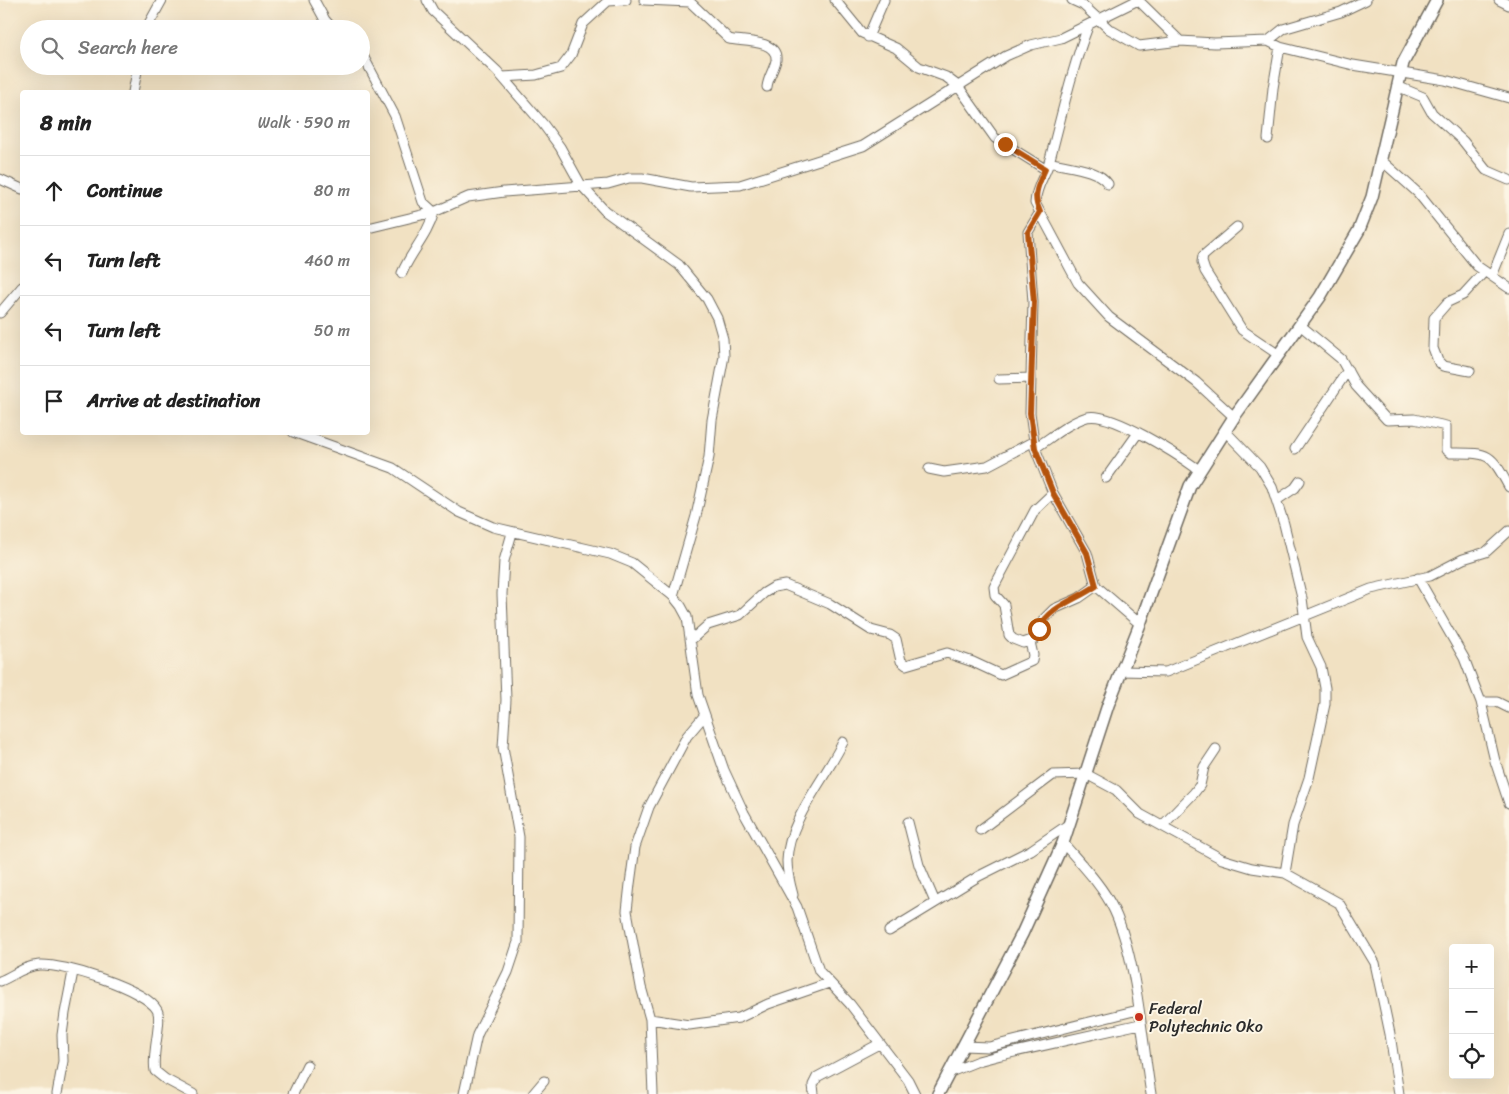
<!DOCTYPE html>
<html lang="en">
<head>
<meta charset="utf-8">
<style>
	body { margin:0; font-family:Sriracha,sans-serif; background:#f2f2f2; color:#222 }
	.controls { position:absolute; right:15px; bottom:15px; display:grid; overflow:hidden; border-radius:5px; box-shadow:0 5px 20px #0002 }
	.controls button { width:45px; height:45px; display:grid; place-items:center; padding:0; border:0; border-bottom:1px solid #e0e0e0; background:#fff; color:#222; font:25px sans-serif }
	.stop { position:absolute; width:15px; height:15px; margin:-11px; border:4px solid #b45309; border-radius:50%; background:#fff }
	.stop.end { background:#b45309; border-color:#fff; box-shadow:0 1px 5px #0008 }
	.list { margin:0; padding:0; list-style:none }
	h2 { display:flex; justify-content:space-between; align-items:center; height:65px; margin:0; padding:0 20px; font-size:21px }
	h2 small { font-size:16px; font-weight:400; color:#767676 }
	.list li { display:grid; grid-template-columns:32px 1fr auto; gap:15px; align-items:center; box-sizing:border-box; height:70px; padding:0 20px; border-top:1px solid #e0e0e0 }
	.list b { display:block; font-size:19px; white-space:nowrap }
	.list em { font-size:16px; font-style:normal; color:#767676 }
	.icon { flex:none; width:28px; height:28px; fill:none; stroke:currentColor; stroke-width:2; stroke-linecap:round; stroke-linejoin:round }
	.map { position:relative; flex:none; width:1509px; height:1094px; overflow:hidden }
	.search { position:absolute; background:#fff; box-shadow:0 5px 20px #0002; left:20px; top:20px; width:350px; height:55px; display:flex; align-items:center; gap:12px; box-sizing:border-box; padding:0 18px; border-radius:28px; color:#767676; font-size:19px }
	.panel { position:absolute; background:#fff; box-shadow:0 5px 20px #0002; left:20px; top:90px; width:350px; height:345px; border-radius:5px }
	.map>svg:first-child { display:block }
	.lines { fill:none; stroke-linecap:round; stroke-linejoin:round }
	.minor-casing { stroke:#706b60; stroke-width:11 }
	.major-casing { stroke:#706b60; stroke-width:14 }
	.minor { stroke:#fff; stroke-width:9 }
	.major { stroke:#fff; stroke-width:11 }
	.route { stroke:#b45309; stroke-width:6 }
	.poi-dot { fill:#c8321e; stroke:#fcf5e5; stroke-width:2 }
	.labels { text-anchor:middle; stroke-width:4; stroke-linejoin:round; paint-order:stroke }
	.poi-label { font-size:16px; fill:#2b2b2b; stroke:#fcf5e5; text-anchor:start }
</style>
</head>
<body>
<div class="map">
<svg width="1509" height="1094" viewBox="0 0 1509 1094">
	<rect width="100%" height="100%" fill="#fcf5e5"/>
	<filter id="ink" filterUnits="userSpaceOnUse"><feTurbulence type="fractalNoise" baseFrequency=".02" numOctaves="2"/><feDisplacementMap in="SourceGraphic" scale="10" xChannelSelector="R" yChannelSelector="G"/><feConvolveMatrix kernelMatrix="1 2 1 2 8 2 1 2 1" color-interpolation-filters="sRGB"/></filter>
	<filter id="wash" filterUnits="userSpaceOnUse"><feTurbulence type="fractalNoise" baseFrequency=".0096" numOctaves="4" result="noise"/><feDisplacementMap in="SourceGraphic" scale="20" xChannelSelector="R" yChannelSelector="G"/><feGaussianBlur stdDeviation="1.12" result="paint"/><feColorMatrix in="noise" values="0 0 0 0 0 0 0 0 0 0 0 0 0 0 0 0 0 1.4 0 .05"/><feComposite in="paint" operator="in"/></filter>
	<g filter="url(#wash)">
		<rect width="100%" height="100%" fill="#f1e1c2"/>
	</g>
	<g filter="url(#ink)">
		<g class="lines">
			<defs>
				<path id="minor" d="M314,0L325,20L333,29
					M427,0L433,11L497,71L543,124L560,147L581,185L605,211L679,265L707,299L717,318L723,339L724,356L712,420L709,457L696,516L673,596
					M644,0L690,2L729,39C741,42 778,39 776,60C775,68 768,77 767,87
					M835,0L862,33L896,48L919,67L946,77L958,86L995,138L1045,169
					M1072,0L1083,5L1109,29L1139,46L1180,41L1215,43L1268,41L1280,47L1353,65L1445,80L1509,98
					M1138,0L1180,41
					M1499,0L1509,5
					M1089,24C1072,68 1062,114 1050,159C1046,175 1036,185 1035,203L1078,283L1109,317L1196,382L1234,417
					M146,29L162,0
					M868,37L884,0
					M1268,41L1283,29L1341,12L1366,0
					M361,52L395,116L423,202L434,212C427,237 412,250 402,273
					M502,77L536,75L561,68L571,55L583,24L608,1L626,0
					M1397,86L1423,97L1432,113L1463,141L1486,170L1509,180
					M133,92L138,66
					M1268,139L1273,88L1280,47
					M1381,160L1418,193L1477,266L1509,288
					M1049,162C1067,167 1098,168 1108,184
					M0,179L22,189
					M1040,212L1028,232L1033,302L1030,413L1035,448L1053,493L1087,553L1096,586L1140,624
					M1237,227L1203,256L1202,262L1205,271L1242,330L1279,355
					M368,228L434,212L468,197L504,192L608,184L629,178H642L691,187L740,185L863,146L1006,56L1031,45L1061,38L1138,0
					M1492,276L1509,234
					M0,313L22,287
					M1300,325L1341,359L1356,386L1387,420L1414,419L1446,426V450L1450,453C1488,453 1490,451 1509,487
					M1470,371L1443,366L1438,361L1433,348L1434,318L1448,302L1463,295L1484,272
					M999,379L1031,378
					M1225,431L1260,467L1272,487L1284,524L1302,598L1307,637L1321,667L1325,688V704L1309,778L1293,825L1285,873
					M293,432L393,468L459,512L493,527L610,554L632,563L673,596L681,606L687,617L698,695L724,770L744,813L797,907L819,971L850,1004L908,1080L915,1094
					M1035,448C1052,437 1068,423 1087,417C1111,411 1178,455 1199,470
					M1295,449L1348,370
					M929,469L944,472L987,466L1034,441
					M1106,478L1138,433
					M1053,493L1035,510L994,587L995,595L1004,605L1009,635L1013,639L1023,643L1035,639L1044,619L1054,609L1079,598L1096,586
					M1277,500L1295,488L1300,481
					M1418,578L1464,658L1481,702L1495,761L1509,803
					M691,640L708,625L740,615L764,593L774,587L785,585L830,604L871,630L890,635L896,639L901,661L906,665L947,653L973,662L1001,675L1032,661L1033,655L1030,642
					M1120,671L1166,672L1371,589L1430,576L1463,559L1486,552L1509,531
					M1481,702H1497L1509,708
					M908,822L919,865L935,902
					M1162,826L1194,793L1200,785L1204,767L1216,749
					M980,830L1053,775L1086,774L1116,790L1140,814L1222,859L1252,868L1285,873L1339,903L1375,963L1390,1034L1399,1094
					M1063,843C1081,864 1102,885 1114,910C1137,959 1142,1039 1151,1094
					M793,895C790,884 787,872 787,861C788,820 826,778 843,742
					M889,931L979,876L1031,850L1069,824
					M0,981C13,976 24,966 39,965C62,963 146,989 157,1010C163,1020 151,1055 155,1071L165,1079L193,1094
					M650,1019L689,1025L739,1018L768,1004L829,983
					M963,1046L989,1047L1138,1010
					M948,1073L978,1061L1001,1055L1140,1024
					M57,1094L63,1061L62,1035L65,1013L73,972
					M293,1094L307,1065
					M464,1094L477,1035L508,972L518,942L519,837L503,747L506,700L502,594L504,561L512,533
					M533,1094L544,1081
					M653,1094L650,1019L641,987L627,911L630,884L635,847L649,807L687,736L704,716
					M814,1094L813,1085L817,1077L879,1044"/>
				<path id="major" d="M938,1094L1022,934L1063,843L1108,705L1140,624L1190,486L1234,417L1320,297L1359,230L1372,197L1403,63L1437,0"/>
			</defs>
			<!-- minor casing -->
			<use href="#minor" class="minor-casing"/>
			<!-- major casing -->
			<use href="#major" class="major-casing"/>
			<!-- minor -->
			<use href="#minor" class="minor"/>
			<!-- major -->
			<use href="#major" class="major"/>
		</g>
	</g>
	<g class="lines" filter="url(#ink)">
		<!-- route -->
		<path class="route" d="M1005,144L1045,169C1038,185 1032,196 1040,212L1028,232L1034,302L1030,413L1035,448L1053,493L1087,553L1096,586C1076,600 1050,606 1039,629"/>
	</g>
	<!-- markers -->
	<circle class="poi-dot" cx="1139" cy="1017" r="5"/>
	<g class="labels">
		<!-- poi labels -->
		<g class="poi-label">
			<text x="1149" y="1014">Federal<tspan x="1149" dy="18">Polytechnic Oko</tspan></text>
		</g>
	</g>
</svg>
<div class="controls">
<button>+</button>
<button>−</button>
<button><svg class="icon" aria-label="locate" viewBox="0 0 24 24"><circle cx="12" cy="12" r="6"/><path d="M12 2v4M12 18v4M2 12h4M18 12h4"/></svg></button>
</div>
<div class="stop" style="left:1039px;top:629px"></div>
<div class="stop end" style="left:1005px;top:144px"></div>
<div class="search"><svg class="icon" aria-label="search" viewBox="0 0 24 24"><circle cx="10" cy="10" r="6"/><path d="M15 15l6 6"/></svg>Search here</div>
<section class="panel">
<h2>8 min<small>Walk · 590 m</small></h2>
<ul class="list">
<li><svg class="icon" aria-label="ahead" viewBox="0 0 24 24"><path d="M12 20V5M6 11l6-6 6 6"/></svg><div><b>Continue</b></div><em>80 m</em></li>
<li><svg class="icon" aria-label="left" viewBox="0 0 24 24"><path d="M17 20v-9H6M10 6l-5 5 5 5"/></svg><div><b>Turn left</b></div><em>460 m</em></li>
<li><svg class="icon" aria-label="left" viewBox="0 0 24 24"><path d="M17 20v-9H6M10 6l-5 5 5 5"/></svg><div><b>Turn left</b></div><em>50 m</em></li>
<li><svg class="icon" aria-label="arrive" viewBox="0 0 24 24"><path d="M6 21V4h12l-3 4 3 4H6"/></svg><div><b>Arrive at destination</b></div></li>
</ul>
</section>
</div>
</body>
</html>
